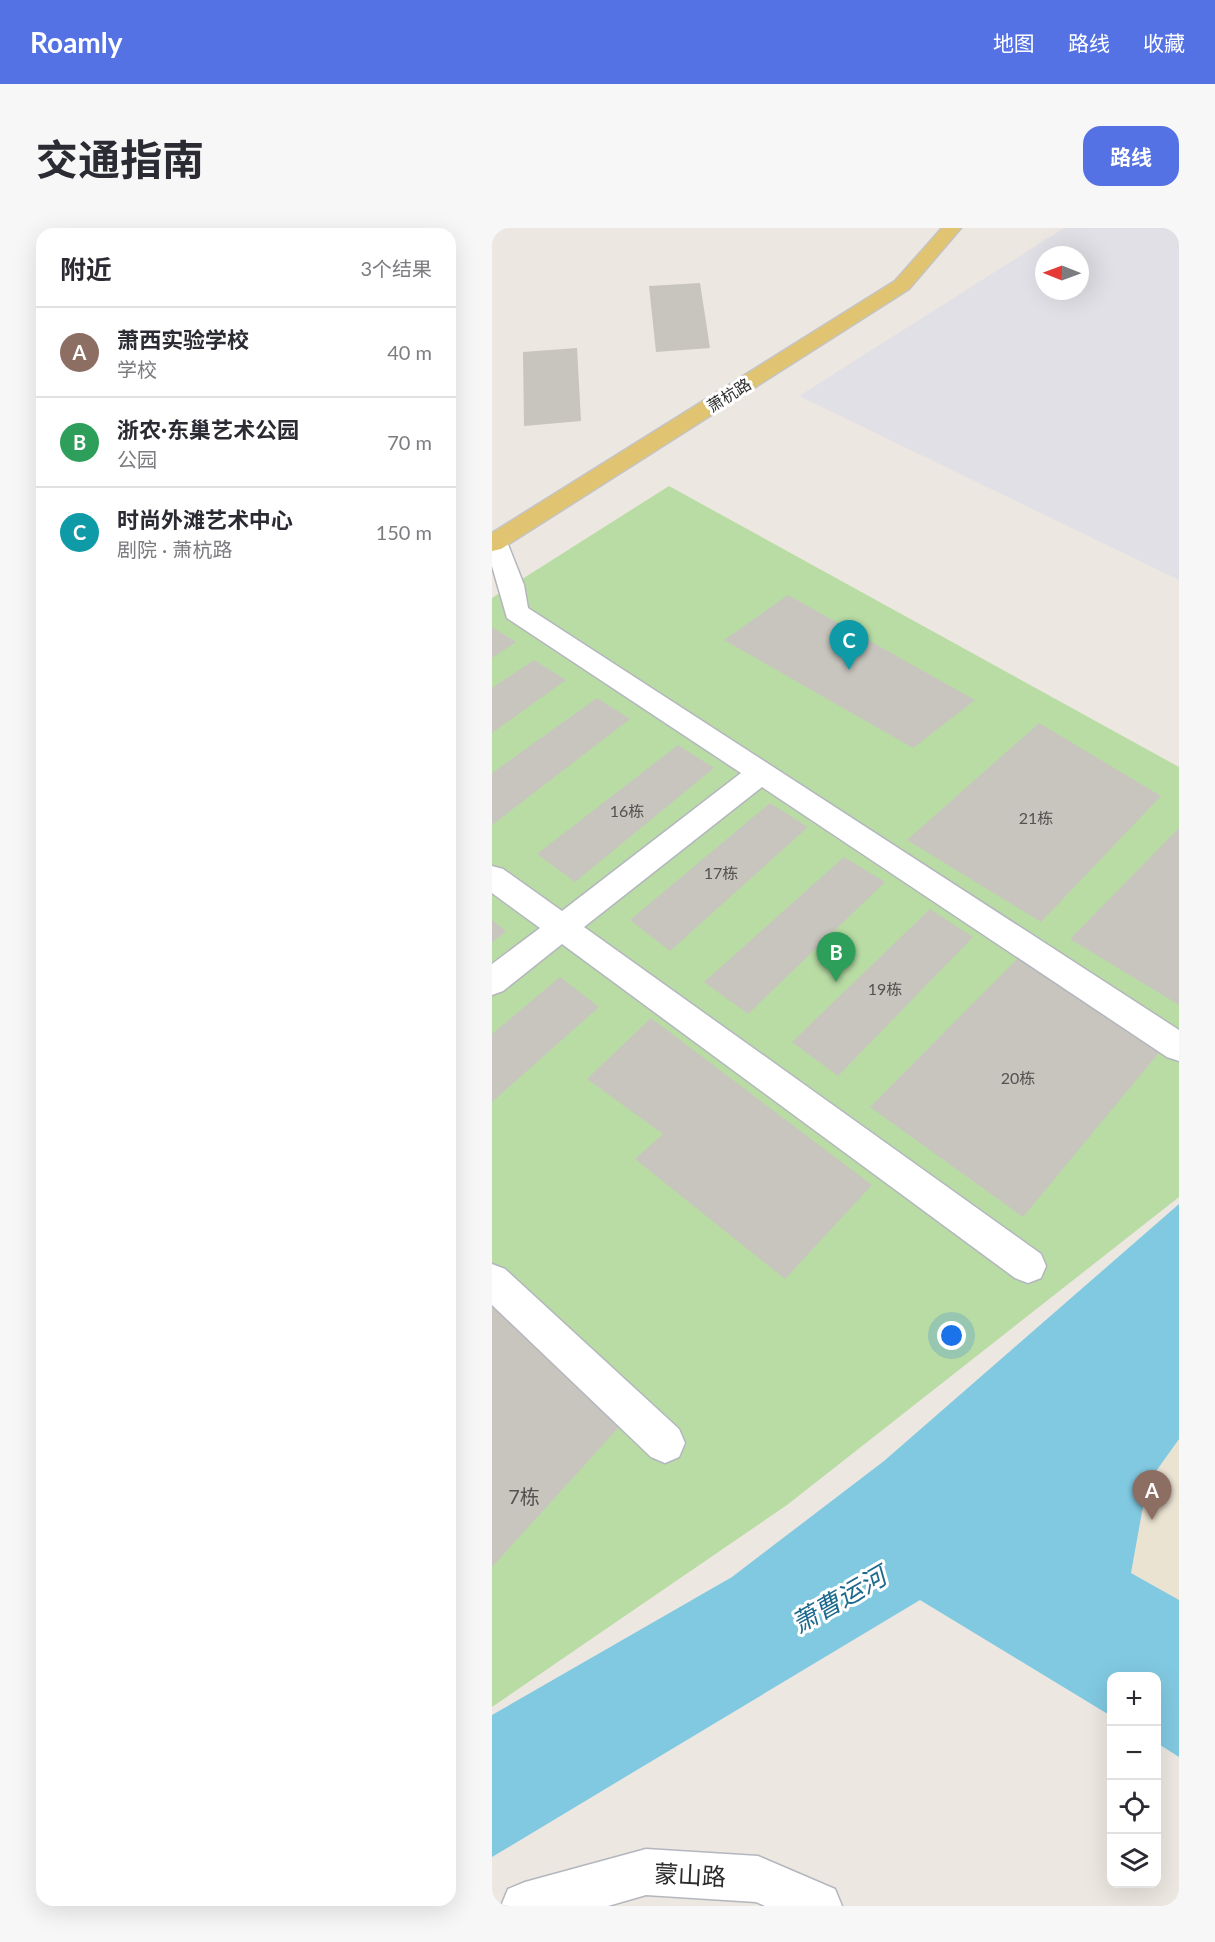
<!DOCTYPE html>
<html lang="zh">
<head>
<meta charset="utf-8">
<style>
	body { margin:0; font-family:Lato,"Noto Sans SC",sans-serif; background:#f7f7f7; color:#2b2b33 }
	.controls { position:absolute; right:18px; bottom:18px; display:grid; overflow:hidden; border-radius:12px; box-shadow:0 6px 24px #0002 }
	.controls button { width:54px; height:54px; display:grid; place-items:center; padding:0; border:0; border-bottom:2px solid #e1e1e2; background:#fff; color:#2b2b33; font:30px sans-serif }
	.compass { position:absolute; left:543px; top:18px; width:54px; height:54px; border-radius:50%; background:#fff; box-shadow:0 6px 24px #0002; rotate:271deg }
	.you { position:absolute; left:460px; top:1108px; width:21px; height:21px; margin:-15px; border:4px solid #fff; border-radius:50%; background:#1a73e8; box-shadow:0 0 0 9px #1a73e833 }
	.badge { display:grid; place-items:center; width:39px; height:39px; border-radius:50%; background:#5572e4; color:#fff; font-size:20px; font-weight:700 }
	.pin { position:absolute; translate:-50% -50px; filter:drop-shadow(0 2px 3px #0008) }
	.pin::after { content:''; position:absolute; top:32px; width:21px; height:18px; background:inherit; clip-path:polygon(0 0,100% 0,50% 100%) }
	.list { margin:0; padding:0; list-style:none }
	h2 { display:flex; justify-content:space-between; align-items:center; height:78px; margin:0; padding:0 24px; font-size:26px }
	h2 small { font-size:20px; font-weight:400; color:#7c7c81 }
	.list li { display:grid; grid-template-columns:39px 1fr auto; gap:18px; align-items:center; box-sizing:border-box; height:90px; padding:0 24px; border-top:2px solid #e1e1e2 }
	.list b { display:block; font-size:22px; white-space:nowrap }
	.list p { margin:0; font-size:20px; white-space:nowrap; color:#7c7c81 }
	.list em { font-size:20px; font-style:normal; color:#7c7c81 }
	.icon { flex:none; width:33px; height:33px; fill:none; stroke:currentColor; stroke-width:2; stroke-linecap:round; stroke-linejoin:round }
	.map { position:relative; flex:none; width:687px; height:1678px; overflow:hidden; border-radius:18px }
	header { display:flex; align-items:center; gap:36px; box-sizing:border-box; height:84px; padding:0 30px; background:#5572e4; color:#fff }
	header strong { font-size:28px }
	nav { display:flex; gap:33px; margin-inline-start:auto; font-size:21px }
	.intro { display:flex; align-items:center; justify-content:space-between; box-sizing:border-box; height:144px; padding:0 36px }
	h1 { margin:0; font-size:42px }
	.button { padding:15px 27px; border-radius:18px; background:#5572e4; color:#fff; font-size:21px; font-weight:700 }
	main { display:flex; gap:36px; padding:0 36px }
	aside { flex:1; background:#fff; border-radius:18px; box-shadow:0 6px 24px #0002 }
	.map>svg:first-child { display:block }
	.industrial { fill:#e1e0e6; fill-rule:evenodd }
	.education { fill:#ebe3d2 }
	.green { fill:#b8dca4 }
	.water { fill:#81c9e1 }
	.building { fill:#c8c5be }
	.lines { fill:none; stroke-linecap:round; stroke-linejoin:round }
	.minor-casing { stroke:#b4b6be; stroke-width:3 }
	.major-casing { stroke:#c4c4c4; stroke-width:3 }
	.minor { fill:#fff; fill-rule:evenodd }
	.major { fill:#e0c471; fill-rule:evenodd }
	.labels { text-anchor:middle; stroke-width:6; stroke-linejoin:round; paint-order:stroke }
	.far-street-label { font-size:16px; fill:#2c2c2c; stroke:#fff }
	.number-label { font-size:16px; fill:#535250 }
	.near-number-label { font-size:20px; fill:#535250 }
	.near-street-label { font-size:24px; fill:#2c2c2c; stroke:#fff }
	.near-water-label { font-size:26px; font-style:italic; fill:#1e6a8e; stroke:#fff }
</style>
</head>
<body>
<header>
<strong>Roamly</strong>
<nav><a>地图</a><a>路线</a><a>收藏</a></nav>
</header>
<div class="intro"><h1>交通指南</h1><a class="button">路线</a></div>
<main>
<aside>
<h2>附近<small>3个结果</small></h2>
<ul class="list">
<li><span class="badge" style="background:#8d6e63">A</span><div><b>萧西实验学校</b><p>学校</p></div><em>40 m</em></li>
<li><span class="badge" style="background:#2e9e5b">B</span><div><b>浙农·东巢艺术公园</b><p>公园</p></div><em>70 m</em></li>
<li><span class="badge" style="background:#0f9aa8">C</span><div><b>时尚外滩艺术中心</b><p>剧院 · 萧杭路</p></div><em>150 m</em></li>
</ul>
</aside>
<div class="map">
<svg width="687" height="1678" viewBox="0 0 687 1678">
	<rect width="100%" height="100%" fill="#ece7e0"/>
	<!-- industrial -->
	<path class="industrial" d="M572,0H687V352L307,168ZM552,27H588V63H552Z"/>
	<!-- education -->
	<path class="education" d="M687,1202V1378L612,1327Z"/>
	<!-- green -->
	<path class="green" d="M177,258L687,539V969L295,1277L0,1479V370Z"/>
	<!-- water -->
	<path class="water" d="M687,976V1211L655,1256L639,1345L687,1372V1529L665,1515L664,1448H620L619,1488L428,1372L0,1629V1487L240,1349L392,1233Z"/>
	<!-- building -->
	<path class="building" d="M208,55L218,120L164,124L157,58Z
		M85,120L89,193L32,198L31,124Z
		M296,367L483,472L421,520L232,412Z
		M0,399L24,414L0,430Z
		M42,432L74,452L0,505V460Z
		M105,470L138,491L0,597V545Z
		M547,495L669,568L549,694L415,612Z
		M186,517L222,540L83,654L45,626Z
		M278,575L316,599L178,723L138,692Z
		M687,600V777L578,711Z
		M352,629L393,654L256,786L212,754Z
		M438,681L481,709L346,848L300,814Z
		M0,692L14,703L0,715Z
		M530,726L670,821L531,989L378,879Z
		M68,749L107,779L0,874V806Z
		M159,790L380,957L293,1051L143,931L171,906L95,851Z
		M0,1073L127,1199L0,1339Z"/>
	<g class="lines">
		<defs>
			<path id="minor" d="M0,307L12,309L15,314L32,357L36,380L687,802V833L675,829L270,559L92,699L549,1026L554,1038L549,1050L536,1055L523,1050L70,716L11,763L0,767V736L48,700L0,665V638L11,641L70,683L249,545L15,390L0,338Z
				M0,1036L13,1041L187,1201L193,1215L187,1229L173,1235L159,1229L0,1077Z
				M154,1621L266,1628L343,1661L350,1678H273L264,1674L154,1667L116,1678H9L16,1661L33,1654Z"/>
			<path id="major" d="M450,0H469L417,61L9,321L0,323V305L403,53Z"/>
		</defs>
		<!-- minor casing -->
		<use href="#minor" class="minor-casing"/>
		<!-- major casing -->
		<use href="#major" class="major-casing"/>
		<!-- minor -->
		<use href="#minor" class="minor"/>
		<!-- major -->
		<use href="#major" class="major"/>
	</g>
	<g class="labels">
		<!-- far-street labels -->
		<g class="far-street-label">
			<text transform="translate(237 167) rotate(-32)" y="6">萧杭路</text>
		</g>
		<!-- number labels -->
		<g class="number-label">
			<text x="135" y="589">16栋</text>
			<text x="544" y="596">21栋</text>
			<text x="229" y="651">17栋</text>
			<text x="393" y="767">19栋</text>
			<text x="526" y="856">20栋</text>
		</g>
		<!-- near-number labels -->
		<g class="near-number-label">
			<text x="32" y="1276">7栋</text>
		</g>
		<!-- near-street labels -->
		<g class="near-street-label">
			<text transform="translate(198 1648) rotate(3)" y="8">蒙山路</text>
		</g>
		<!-- near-water labels -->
		<g class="near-water-label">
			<text transform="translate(347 1372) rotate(-30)" y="9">萧曹运河</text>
		</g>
	</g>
</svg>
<div class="controls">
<button>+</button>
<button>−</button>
<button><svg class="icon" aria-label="locate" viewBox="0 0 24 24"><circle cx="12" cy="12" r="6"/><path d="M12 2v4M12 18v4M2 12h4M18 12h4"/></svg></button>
<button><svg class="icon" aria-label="layers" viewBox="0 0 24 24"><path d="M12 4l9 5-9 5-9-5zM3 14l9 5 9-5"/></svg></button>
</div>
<svg class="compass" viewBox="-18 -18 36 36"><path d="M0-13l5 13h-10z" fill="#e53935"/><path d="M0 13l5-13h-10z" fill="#7c7c81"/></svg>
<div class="you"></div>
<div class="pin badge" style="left:660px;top:1292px;background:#8d6e63">A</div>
<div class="pin badge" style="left:344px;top:754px;background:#2e9e5b">B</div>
<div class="pin badge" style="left:357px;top:442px;background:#0f9aa8">C</div>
</div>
</main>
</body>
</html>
